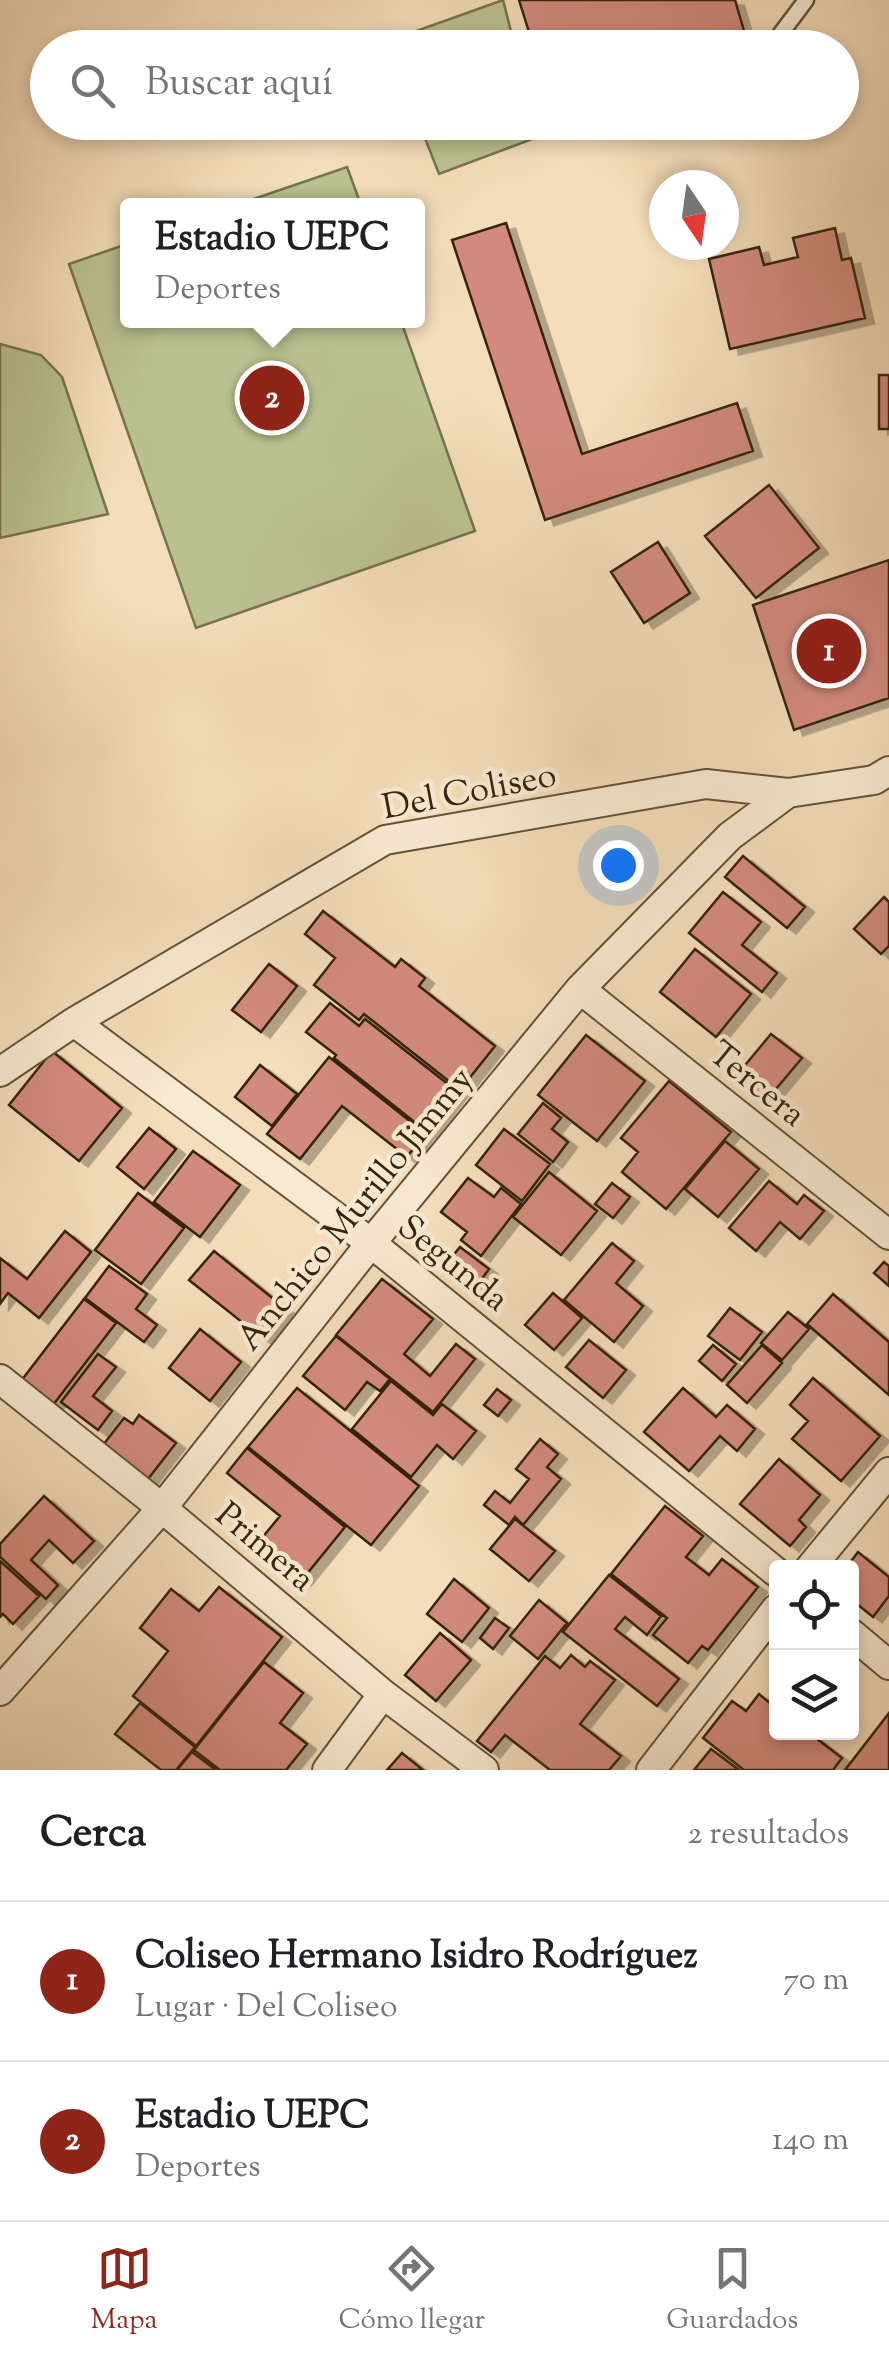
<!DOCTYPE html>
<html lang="es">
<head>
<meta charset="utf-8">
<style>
	body { margin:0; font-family:"Sorts Mill Goudy",serif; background:#f6f6f6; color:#202124 }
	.controls { position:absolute; right:30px; bottom:30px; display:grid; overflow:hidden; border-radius:10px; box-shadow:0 5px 15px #0003 }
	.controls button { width:90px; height:90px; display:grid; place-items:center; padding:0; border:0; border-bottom:2px solid #e0e0e0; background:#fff; color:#202124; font:50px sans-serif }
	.compass { position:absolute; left:649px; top:170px; width:90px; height:90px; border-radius:50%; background:#fff; box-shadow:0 5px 15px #0003; rotate:167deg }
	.you { position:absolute; left:618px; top:865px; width:35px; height:35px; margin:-25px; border:8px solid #fff; border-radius:50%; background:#1a73e8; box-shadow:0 0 0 15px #1a73e833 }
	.badge { display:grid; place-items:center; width:65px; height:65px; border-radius:50%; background:#8f2418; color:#fff; font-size:32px; font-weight:700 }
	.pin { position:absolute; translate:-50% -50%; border:5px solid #fff; box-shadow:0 2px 10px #0006 }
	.popup { position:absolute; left:120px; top:198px; width:305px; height:130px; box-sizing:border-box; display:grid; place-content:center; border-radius:10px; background:#fff; filter:drop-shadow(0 2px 8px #0005); font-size:32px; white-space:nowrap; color:#757577 }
	.popup b { font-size:38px; color:#202124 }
	.popup::after { content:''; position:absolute; left:50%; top:100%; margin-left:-20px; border:20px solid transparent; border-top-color:#fff }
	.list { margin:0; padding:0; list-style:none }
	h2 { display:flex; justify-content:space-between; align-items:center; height:130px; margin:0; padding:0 40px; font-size:42px }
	h2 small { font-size:32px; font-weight:400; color:#757577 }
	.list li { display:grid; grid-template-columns:65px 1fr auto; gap:30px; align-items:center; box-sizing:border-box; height:160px; padding:0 40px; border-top:2px solid #e0e0e0 }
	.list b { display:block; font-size:38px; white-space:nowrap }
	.list p { margin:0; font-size:32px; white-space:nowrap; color:#757577 }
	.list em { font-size:32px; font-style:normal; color:#757577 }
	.icon { flex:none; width:55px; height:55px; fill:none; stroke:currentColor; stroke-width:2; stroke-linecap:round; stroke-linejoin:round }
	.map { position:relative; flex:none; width:889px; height:1770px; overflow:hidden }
	.search { position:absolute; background:#fff; box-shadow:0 5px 15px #0003; left:30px; right:30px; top:30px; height:110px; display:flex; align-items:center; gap:25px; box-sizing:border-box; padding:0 35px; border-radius:55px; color:#757577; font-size:38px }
	.sheet { height:450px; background:#fff }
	nav { display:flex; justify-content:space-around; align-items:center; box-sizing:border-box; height:140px; border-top:2px solid #e0e0e0; background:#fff; font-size:28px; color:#757577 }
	nav a { display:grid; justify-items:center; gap:5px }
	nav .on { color:#8f2418 }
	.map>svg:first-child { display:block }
	.green { fill:#bac190; stroke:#78724e; stroke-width:2.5 }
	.building { fill:#d38a7e; stroke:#35240c; stroke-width:2.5; filter:url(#shadow) }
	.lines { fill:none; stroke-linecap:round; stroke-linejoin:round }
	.service-casing { stroke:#655238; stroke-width:19 }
	.minor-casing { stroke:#655238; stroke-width:32 }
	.service { stroke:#f8e9d2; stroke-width:14 }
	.minor { stroke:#f8e9d2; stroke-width:28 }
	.labels { text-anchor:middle; stroke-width:9; stroke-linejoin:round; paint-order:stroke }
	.street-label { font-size:35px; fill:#35240c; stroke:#f8e9d2 }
</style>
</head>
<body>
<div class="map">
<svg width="889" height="1770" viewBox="0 0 889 1770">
	<defs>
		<filter id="shadow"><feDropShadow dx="9" dy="5.5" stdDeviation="0" flood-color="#0004"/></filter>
	</defs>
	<rect width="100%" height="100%" fill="#f4ddba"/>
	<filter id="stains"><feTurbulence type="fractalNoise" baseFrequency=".002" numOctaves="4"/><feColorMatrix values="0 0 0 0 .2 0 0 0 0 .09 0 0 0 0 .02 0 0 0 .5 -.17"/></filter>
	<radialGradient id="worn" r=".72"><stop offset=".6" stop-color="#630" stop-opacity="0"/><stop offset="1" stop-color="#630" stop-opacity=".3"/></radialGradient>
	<!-- green -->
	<path class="green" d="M503,0L515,47H393L391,40Z
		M419,123H538L543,135L439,174Z
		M347,167L361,205H236Z
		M127,244V320L401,321L475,531L196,628L69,264Z
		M0,344L41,355L62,377L108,514L0,538Z"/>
	<!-- building -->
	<path class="building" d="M519,0H735L749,48H534Z
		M557,122H594L561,133Z
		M506,223L582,454L737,403L753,451L545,520L452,240Z
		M835,228L842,260L851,258L865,318L730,349L709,259L759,247L764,265L798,257L793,238Z
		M879,375H889V429H879Z
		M769,485L819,548L756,598L705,536Z
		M658,542L690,593L644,623L611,572Z
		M889,560V698L794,730L753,605Z
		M743,856L805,907L787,928L725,877Z
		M723,892L761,922L742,945L777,973L762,992L689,933Z
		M884,897L889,902V946L881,954L854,929Z
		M323,911L395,967L401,959L425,978L419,986L495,1046L460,1090L364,1014L359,1020L314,985L335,958L305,934Z
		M695,949L751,994L716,1037L660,992Z
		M269,964L297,986L261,1032L232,1010Z
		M330,1003L359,1026L365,1019L458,1092L427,1132L334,1058L336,1055L306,1032Z
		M771,1034L802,1058L766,1101L736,1076Z
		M586,1035L645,1081L597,1141L538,1095Z
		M52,1051L122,1108L79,1161L9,1105Z
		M329,1057L425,1133L407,1157L342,1106L300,1159L267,1134Z
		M260,1065L297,1094L272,1126L235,1097Z
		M669,1081L731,1132L666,1209L622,1172L638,1152L621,1138Z
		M543,1103L561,1118L552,1129L568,1142L553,1162L518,1134Z
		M149,1128L176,1149L144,1189L117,1167Z
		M504,1129L550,1164L522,1201L476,1165Z
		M725,1141L759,1169L718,1217L685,1189Z
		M193,1151L240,1185L200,1237L154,1202Z
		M549,1172L597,1211L561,1255L513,1217Z
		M468,1178L494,1197L501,1188L521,1204L481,1256L461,1240L467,1232L441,1212Z
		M769,1181L797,1204L804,1195L824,1211L800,1239L780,1222L756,1251L729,1228Z
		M612,1183L630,1197L613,1218L595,1204Z
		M138,1193L184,1228L141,1284L95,1250Z
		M65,1231L91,1252L39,1318L8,1293L0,1304V1258L27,1279Z
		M612,1243L634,1261L616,1283L643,1306L614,1342L564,1300Z
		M460,1247L489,1269L476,1287L446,1264Z
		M214,1251L286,1309L262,1338L189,1280Z
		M884,1262L889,1266V1286L874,1273Z
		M109,1266L147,1294L136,1309L157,1325L144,1342L85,1298Z
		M382,1279L433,1319L404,1354L430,1376L456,1344L475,1359L433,1412L336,1335Z
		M553,1293L582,1318L554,1350L525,1325Z
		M833,1294L889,1342V1395L807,1324Z
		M84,1299L116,1323L53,1405L21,1381Z
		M730,1308L762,1332L740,1360L708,1336Z
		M788,1312L809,1329L782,1360L761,1343Z
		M200,1329L241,1362L210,1401L169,1368Z
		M336,1336L390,1379L380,1391L367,1382L345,1410L303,1376Z
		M589,1340L626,1370L603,1398L566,1367Z
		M713,1345L736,1364L722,1381L699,1361Z
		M762,1345L782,1363L747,1403L727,1385Z
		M98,1354L116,1367L93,1396L112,1411L98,1430L61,1402Z
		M813,1378L880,1436L841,1481L792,1439L808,1421L790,1405Z
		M391,1381L433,1415L442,1404L476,1431L453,1459L437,1445L411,1477L352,1429Z
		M297,1388L419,1486L371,1545L248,1447Z
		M683,1388L716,1417L727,1405L755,1429L737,1451L720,1436L689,1471L644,1432Z
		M497,1389L511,1400L498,1416L484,1405Z
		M139,1415L176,1443L148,1479L103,1445L124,1418L133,1424Z
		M540,1439L558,1454L547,1467L561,1479L523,1525L515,1517L509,1525L484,1505L495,1491L510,1503L529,1479L516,1469Z
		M247,1448L345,1527L302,1580L257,1544L280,1516L227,1473Z
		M779,1459L820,1495L799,1520L806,1527L790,1546L740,1504Z
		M44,1496L94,1541L73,1563L49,1540L31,1560L58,1585L46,1599L0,1557V1544Z
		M665,1506L703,1536L686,1557L709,1575L722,1559L758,1587L708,1650L702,1646L688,1663L653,1635L667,1618L611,1574Z
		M515,1519L555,1551L529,1581L490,1549Z
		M858,1552L889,1577V1596L873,1617L852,1600V1568H846Z
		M0,1561L39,1596L13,1624L3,1614L0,1617Z
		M609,1575L661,1616L647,1635L625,1617L615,1629L679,1679L657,1706L563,1632Z
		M454,1579L489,1608L462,1642L427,1614Z
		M219,1587L282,1637L196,1746L133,1696L168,1651L140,1628L171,1589L199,1611Z
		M539,1600L567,1623L538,1659L510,1636Z
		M495,1618L509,1628L493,1649L480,1638Z
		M440,1633L471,1660L436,1701L405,1675Z
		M571,1655L585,1667L590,1661L615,1680L580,1724L621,1756L609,1770H550L505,1735L491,1752L477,1741L545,1656L560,1668Z
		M264,1662L303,1693L280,1723L307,1744L286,1770H220L194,1750Z
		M759,1694L776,1708V1732H808L842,1758L833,1770H744L703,1738L732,1701L746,1711Z
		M140,1703L195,1747L176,1770H161L115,1734Z
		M889,1713V1770H845Z
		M711,1749L739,1770H694Z
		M192,1752L216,1770H177Z
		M402,1753L423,1770H387Z"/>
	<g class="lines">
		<defs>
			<path id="service" d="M770,48L806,0"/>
			<path id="minor" d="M580,989L889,1235
				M74,1022L371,1243L776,1572
				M0,1072L74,1022L385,840L706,784L788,793L874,780L889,771
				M0,1379L162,1508L383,1694L484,1770
				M810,1568L889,1472
				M852,1634L889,1665
				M0,1691L162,1508L371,1243L580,989L730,836L788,793
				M327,1770L383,1694
				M651,1770L776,1609"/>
		</defs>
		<!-- service casing -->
		<use href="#service" class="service-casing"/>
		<!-- minor casing -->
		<use href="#minor" class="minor-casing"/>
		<!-- service -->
		<use href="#service" class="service"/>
		<!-- minor -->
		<use href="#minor" class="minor"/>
	</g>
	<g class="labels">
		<!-- street labels -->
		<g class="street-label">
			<text transform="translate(469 790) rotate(-11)" y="12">Del Coliseo</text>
			<text transform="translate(758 1083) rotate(39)" y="12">Tercera</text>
			<text transform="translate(354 1208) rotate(-51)" y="12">Anchico Murillo Jimmy</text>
			<text transform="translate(454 1262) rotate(39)" y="12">Segunda</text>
			<text transform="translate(266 1546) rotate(40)" y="12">Primera</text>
		</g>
	</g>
	<rect width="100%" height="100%" filter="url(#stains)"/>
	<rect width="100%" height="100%" fill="url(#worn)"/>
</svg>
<div class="controls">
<button><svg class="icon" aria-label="locate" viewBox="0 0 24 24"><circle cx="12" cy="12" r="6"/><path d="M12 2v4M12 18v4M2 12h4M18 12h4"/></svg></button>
<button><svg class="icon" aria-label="layers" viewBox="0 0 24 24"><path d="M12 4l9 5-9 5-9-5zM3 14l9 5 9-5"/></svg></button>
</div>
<svg class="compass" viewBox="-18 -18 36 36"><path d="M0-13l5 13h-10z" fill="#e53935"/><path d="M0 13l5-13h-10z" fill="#757577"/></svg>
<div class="you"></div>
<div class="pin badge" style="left:829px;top:651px">1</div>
<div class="pin badge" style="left:272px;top:398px">2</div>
<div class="popup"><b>Estadio UEPC</b>Deportes</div>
<div class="search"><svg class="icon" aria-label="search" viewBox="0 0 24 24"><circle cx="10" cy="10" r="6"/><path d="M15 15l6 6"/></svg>Buscar aquí</div>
</div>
<section class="sheet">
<h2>Cerca<small>2 resultados</small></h2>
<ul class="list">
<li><span class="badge">1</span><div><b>Coliseo Hermano Isidro Rodríguez</b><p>Lugar · Del Coliseo</p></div><em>70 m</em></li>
<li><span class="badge">2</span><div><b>Estadio UEPC</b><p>Deportes</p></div><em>140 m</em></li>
</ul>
</section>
<nav>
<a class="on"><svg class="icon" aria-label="map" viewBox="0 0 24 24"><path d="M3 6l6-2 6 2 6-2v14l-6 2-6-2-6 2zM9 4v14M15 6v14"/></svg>Mapa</a>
<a><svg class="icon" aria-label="directions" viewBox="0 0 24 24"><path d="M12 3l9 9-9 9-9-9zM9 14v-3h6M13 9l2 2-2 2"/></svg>Cómo llegar</a>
<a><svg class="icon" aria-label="saved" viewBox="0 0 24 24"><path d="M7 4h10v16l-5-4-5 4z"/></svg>Guardados</a>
</nav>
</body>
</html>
